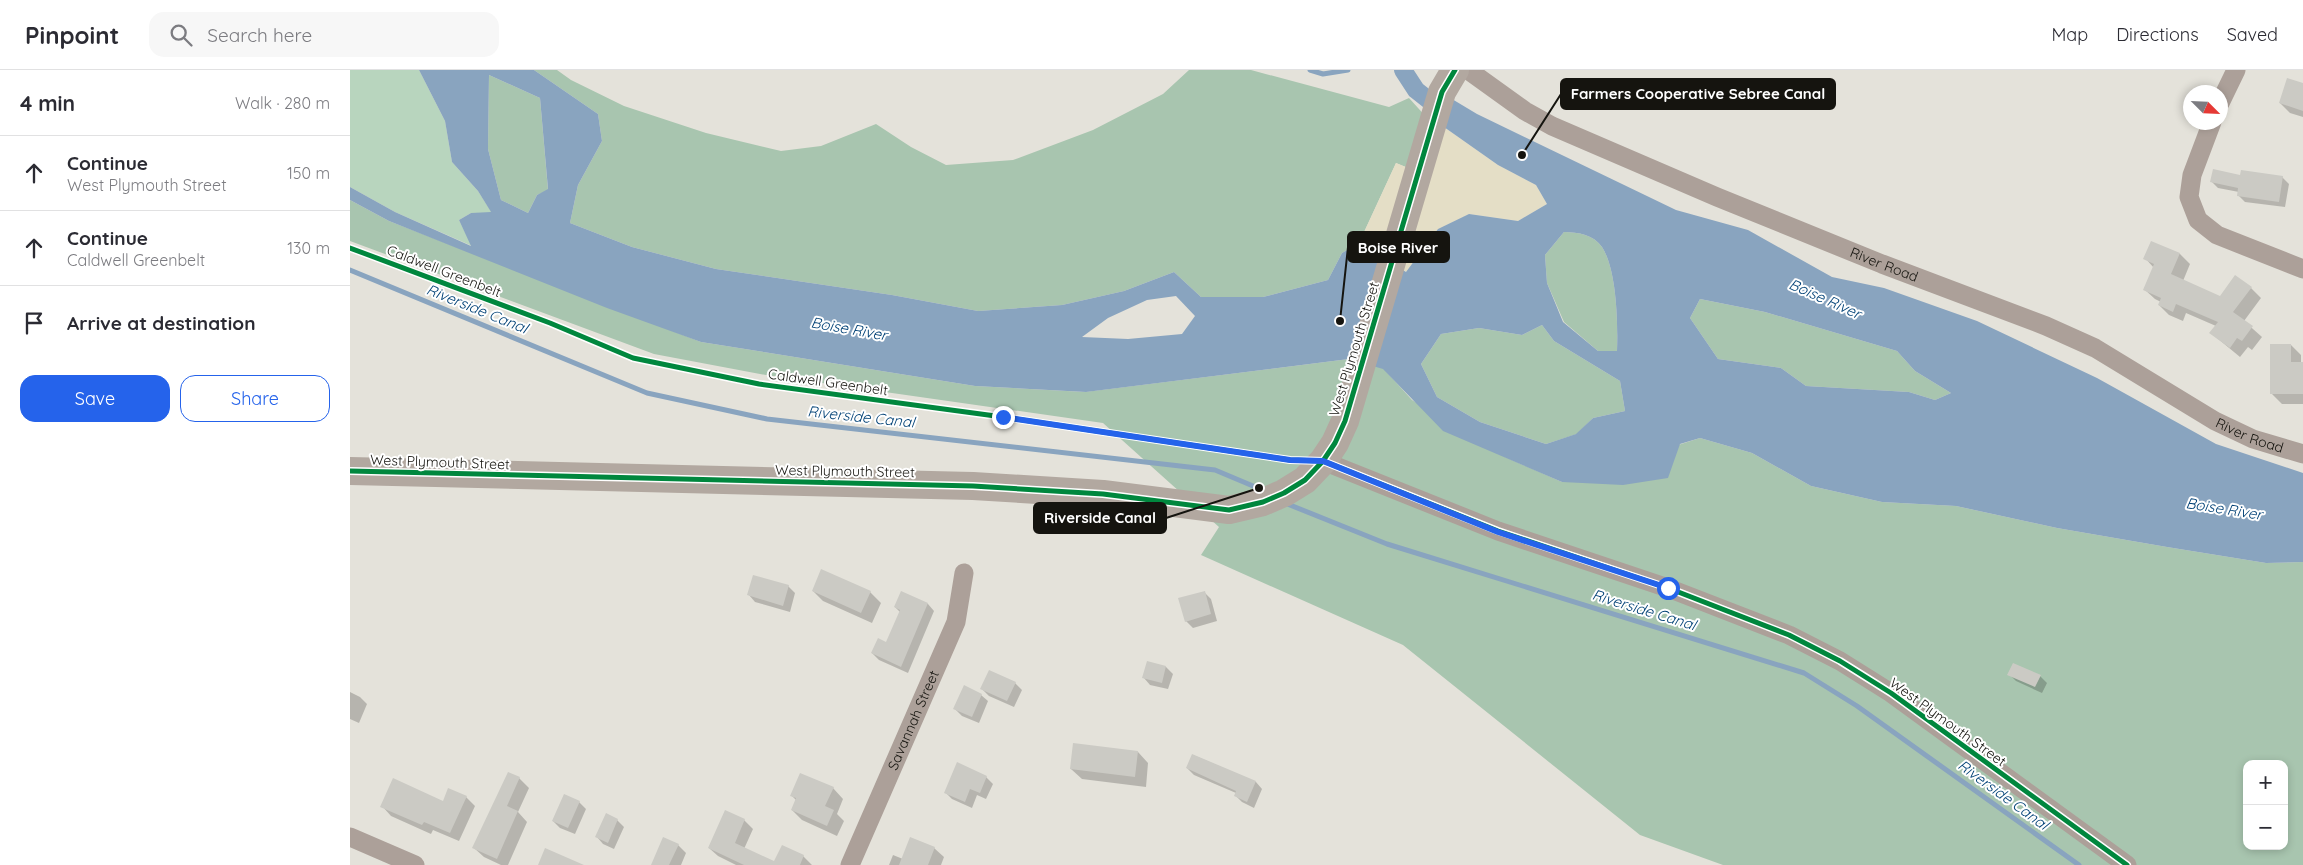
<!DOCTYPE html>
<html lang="en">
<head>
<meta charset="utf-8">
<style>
	body { margin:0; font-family:Quicksand,sans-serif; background:#f7f7f7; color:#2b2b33 }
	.controls { position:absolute; right:15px; bottom:15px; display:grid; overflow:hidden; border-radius:10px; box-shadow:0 2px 8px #0003 }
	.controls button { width:45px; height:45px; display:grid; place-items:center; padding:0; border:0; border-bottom:1px solid #e1e1e2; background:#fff; color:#2b2b33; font:25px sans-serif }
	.compass { position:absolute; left:1833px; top:15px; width:45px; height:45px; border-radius:50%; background:#fff; box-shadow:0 2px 8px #0003; rotate:114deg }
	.stop { position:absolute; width:15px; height:15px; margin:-11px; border:4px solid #2563eb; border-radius:50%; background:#fff }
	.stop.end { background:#2563eb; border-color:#fff; box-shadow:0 1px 5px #0008 }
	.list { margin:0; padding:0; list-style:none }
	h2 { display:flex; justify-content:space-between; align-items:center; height:65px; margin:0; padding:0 20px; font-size:21px }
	h2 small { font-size:16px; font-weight:400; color:#7c7c81 }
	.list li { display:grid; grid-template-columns:32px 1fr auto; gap:15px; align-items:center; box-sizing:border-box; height:75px; padding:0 20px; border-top:1px solid #e1e1e2 }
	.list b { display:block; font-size:19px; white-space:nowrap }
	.list p { margin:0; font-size:16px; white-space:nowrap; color:#7c7c81 }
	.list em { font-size:16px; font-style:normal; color:#7c7c81 }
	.actions { display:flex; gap:10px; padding:15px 20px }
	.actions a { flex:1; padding:11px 0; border:1px solid #2563eb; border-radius:15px; text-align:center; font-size:18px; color:#2563eb }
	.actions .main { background:#2563eb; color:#fff }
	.icon { flex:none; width:28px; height:28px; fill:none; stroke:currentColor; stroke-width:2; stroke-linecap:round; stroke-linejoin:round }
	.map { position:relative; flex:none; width:1953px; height:795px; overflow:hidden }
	header { display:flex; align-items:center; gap:30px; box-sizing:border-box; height:70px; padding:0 25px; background:#fff; border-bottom:1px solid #e1e1e2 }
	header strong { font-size:24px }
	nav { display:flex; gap:28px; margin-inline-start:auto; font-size:18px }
	.search { width:350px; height:45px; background:#f7f7f7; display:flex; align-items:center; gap:12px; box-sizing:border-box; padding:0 18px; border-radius:15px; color:#7c7c81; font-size:19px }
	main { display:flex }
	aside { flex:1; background:#fff }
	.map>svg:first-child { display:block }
	.green { fill:#b8d5be }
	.forest { fill:#a8c5af; fill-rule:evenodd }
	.sand { fill:#e4dec6 }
	.water { fill:#89a4bf; fill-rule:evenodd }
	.shadow { fill:#0003 }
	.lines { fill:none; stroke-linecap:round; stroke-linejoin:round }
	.stream { stroke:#89a4bf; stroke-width:5 }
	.canal { stroke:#89a4bf; stroke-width:18 }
	.building { fill:#cbcac4 }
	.street { stroke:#aca099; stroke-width:19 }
	.secondary { stroke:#b2a8a0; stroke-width:28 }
	.cycleway-casing { stroke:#fff; stroke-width:8 }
	.cycleway { stroke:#00873e; stroke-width:5 }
	.route { stroke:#2563eb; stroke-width:6 }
	.labels { text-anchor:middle; stroke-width:4; stroke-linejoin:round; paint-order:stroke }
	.street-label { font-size:14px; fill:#15140f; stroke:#fff }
	.water-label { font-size:15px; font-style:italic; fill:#004176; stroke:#fff }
	.leader { fill:none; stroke:#15140f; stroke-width:2 }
	.callout-dot { fill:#15140f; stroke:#fff; stroke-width:2 }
	.callout { fill:#15140f; stroke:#15140f; stroke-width:2 }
	.callout-label { font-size:15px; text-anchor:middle; font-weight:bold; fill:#fff }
</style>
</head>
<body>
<header>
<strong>Pinpoint</strong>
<div class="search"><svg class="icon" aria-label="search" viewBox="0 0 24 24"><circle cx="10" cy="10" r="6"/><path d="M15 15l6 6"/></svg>Search here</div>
<nav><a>Map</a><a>Directions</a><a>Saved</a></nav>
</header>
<main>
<aside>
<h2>4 min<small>Walk · 280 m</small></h2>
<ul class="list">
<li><svg class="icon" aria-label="ahead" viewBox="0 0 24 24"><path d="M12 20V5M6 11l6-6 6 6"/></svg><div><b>Continue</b><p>West Plymouth Street</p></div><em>150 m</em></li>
<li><svg class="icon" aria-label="ahead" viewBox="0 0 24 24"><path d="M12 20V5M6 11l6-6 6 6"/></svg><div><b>Continue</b><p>Caldwell Greenbelt</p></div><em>130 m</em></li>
<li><svg class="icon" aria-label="arrive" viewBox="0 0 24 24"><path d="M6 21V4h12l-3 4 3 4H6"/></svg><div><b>Arrive at destination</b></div></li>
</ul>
<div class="actions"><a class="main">Save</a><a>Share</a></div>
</aside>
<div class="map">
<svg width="1953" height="795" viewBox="0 0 1953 795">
	<rect width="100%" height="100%" fill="#e4e2da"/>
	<!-- green -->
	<path class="green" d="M0,0H69L95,51L102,92L128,121L142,143H121L109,150L122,176L45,142L0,117Z"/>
	<!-- forest -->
	<path class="forest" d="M184,0H207L221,10L274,36L356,63L431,81L471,76L526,54L561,77L596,95L663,90L743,60L813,24L839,0H901L1039,37L1059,28L1078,49L1063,100L1046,93L1009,173L992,183L978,210L913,227H851L824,202L774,221L712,235L628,241L542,225L366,199L282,177L220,153L228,115L252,71L248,44Z
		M139,5L190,28L198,120L187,125L178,143L151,130L138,79Z
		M0,130L39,151L351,272L625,316L735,322L999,289L1033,298L1062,330L1155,387L1212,412L1350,368L1402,383L1461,416L1532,432L1606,436L1707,458L1817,477L1916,493L1953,492V795H1373L1290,765L1053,575L851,485L869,457L753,353L416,305L304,284L0,171ZM1897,694H1934V776H1897Z
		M1214,162C1228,162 1244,165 1252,177C1267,200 1268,255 1267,281H1248L1214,252L1197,213L1195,185Z
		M1350,229L1415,242L1547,281L1565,301L1601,323L1585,330L1559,322L1456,316L1431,298L1368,289L1340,248Z
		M1192,255L1204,271L1270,311L1275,341L1243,348L1227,364L1196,374L1130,352L1087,327L1071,294L1091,264L1129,258L1172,265Z"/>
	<!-- sand -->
	<path class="sand" d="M1094,57L1148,95L1186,115L1197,134L1168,151L1119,144L1089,159L1056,202L1051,199Z
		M1046,93L1063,100L1035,189L1009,173Z"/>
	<!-- water -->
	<path class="water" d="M69,0H184L248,44L252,71L228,115L220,153L282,177L366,199L542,225L628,241L712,235L774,221L824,202L851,227H913L978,210L992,183L1009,173L1056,202L1088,159L1119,144L1168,151L1197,134L1186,115L1148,95L1094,57L1102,29L1127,44L1326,140L1398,160L1482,207L1534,218L1627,251L1747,308L1866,374L1953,403V492L1916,493L1817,477L1707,458L1606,436L1532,432L1461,416L1402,383L1350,368L1330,374L1318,408L1273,415L1212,412L1093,361L1033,299L999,289L736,322L625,316L351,272L257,238L39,151L0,130V117L45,142L121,176L109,150L121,143L141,142L128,121L102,92L95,51ZM139,5L190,28L198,119L187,125L178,143L151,130L138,79ZM1214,162C1228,162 1244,165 1252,177C1267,200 1268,255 1267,281H1248L1213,252L1197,213L1195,185ZM826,226L845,246L832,264L778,269L732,267L758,248L797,230ZM1350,229L1415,242L1547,281L1565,301L1601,323L1585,330L1559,322L1456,316L1431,298L1368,289L1340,248ZM1192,255L1204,271L1270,311L1275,341L1243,348L1226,364L1196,374L1130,352L1087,327L1071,294L1091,264L1129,258L1172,265Z"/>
	<!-- shadow -->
	<path class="shadow" d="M1953,14V47L1940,43L1930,33Z
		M1932,107L1939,114L1935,137L1895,132L1888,125L1889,122L1868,118L1862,112Z
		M1802,173L1830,184L1840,194L1833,211L1870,227L1901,218L1911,228L1894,251L1912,267L1902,280L1898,277L1890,287L1861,263L1866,256L1836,243L1833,251L1819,245L1809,235L1811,232L1805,229L1794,219L1804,198L1795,188Z
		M1941,275L1951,285V293H1953V334H1932L1922,324Z
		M438,516L445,523L440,542L405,532L399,525Z
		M463,521L520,522L531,533L522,553L473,531Z
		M854,522L861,529L867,551L843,558L836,551Z
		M551,523L578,534L584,541L558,603L529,590L522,583L537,573L551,543L545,537Z
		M798,592L816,597L823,604L818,619L800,615L794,608Z
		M1659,604L1690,606L1697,613L1692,623L1666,611Z
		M665,613L672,620L664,637L639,626L632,619Z
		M0,622L10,627L17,634L9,653L0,649Z
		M631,625L638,631L629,653L612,646L605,639Z
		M788,682L798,693L796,717L732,709L721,699Z
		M843,685L906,712L912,719L904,738L892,732L885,725L886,723L844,705L837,698Z
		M636,707L643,714L636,729L627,725L622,738L602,729L595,722Z
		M169,708L179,718L168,742L177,752L158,795H151L134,787L124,778Z
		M483,718L493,729L487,744L494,751L487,766L452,750L442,740L446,730L442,726Z
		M116,727L125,736L109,771L83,760L81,764L41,746L32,736L94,732Z
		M229,732L236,739L225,764L210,758L203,751Z
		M267,750L274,757L264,779L253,774L247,767Z
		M394,750L403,759L394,779L425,793L453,786L462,795H386L368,786L359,778Z
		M328,775L336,783L331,795H302Z
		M584,778L594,787L591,795H539L543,785L553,789Z"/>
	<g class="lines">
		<!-- stream -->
		<path class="stream" d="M960,0L973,4L998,0
			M0,200L297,323L417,349L865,400L915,421
			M935,433L1037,474L1454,603L1507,636L1729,795"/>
		<!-- canal -->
		<path class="canal" d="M1053,0L1066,20L1095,43"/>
	</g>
	<!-- building -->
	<path class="building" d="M1937,8L1953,13V41L1929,33Z
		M1863,99L1890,105L1891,100L1933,106L1929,132L1887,126L1888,118L1860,112Z
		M1801,171L1830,183L1821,204L1870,226L1885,205L1902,217L1883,242L1903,256L1892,271L1887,268L1880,278L1859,263L1868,252L1826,234L1823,242L1808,235L1811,228L1793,220L1804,194L1793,189Z
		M1920,274H1941V292H1953V324H1920Z
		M471,499L521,521L511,543L462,521Z
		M403,505L439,515L433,536L397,525Z
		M551,521L578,533L551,597L521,583L528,568L536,572L550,540L544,537Z
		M855,521L861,544L835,552L828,528Z
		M797,591L816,596L812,613L792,608Z
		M1663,593L1691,605L1685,617L1657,605Z
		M639,600L666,612L657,631L630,619Z
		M614,615L632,624L622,647L603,639Z
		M723,673L788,681L785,707L720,699Z
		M842,684L906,711L897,732L884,726L886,721L836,698Z
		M607,692L637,706L630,723L620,719L615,732L594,723Z
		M158,702L170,707L157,736L168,741L147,789L122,778Z
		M450,703L484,717L475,736L484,740L477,756L441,740L446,728L440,726Z
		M43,708L93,731L98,718L117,726L100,763L74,752L72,755L30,737Z
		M214,724L230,731L218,758L202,751Z
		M375,740L395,749L385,773L424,791L432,775L454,785L450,795H394L358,778Z
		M256,743L268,749L258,773L245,767Z
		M313,767L329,774L319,795H301Z
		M560,767L585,777L578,795H549Z
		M195,778L234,795H188Z"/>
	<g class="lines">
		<!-- street -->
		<g class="street">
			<path id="s1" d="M1118,0L1175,41L1202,56L1367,127L1532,194L1696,256L1745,278L1865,351L1903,369L1953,384"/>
			<path d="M1870,33L1886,0"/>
			<path d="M1862,52L1842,105L1839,127L1848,150L1867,165L1953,199"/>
			<path d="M973,391L1148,461L1318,518L1439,565L1490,591L1541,623L1777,795"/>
			<path d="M0,767L65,795"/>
			<path id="s2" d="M500,795L606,552L614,503"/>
		</g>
		<!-- secondary -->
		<path class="secondary" d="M0,401L623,416L753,424L879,440L913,432L934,423L955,410L973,391L985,373L995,351L1092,22L1105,0"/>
		<defs>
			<path id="cycleway" d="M0,178L200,253L283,288L409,314L653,347L940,390L973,391L1148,461L1318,518L1439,565L1490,591L1541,623L1777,795
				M0,401L623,416L753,424L879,440L913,432L934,423L955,410L973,391L985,373L995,351L1092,22L1105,0"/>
		</defs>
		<!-- cycleway casing -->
		<use href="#cycleway" class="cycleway-casing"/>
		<!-- cycleway -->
		<use href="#cycleway" class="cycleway"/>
	</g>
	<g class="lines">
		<!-- route -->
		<path class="route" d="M653,347L940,390L973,391L1148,462L1318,518"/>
	</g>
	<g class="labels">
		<!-- street labels -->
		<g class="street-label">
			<text dy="5" stroke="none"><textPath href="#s1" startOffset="461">River Road</textPath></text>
			<text transform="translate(94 201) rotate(21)" y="5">Caldwell Greenbelt</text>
			<text transform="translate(1004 279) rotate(-73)" y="5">West Plymouth Street</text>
			<text transform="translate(478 312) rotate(8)" y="5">Caldwell Greenbelt</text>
			<text dy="5" stroke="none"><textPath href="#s1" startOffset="866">River Road</textPath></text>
			<text transform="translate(90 392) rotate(2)" y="5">West Plymouth Street</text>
			<text transform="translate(495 401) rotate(1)" y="5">West Plymouth Street</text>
			<text dy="5" stroke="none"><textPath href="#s2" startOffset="158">Savannah Street</textPath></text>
			<text transform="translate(1598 652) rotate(36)" y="5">West Plymouth Street</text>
		</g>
		<!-- water labels -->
		<g class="water-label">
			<text transform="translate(1475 229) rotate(24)" y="5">Boise River</text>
			<text transform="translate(127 239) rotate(22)" y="5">Riverside Canal</text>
			<text transform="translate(499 259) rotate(10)" y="5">Boise River</text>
			<text transform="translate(511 347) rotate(6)" y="5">Riverside Canal</text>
			<text transform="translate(1874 439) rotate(9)" y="5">Boise River</text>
			<text transform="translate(1294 540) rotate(17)" y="5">Riverside Canal</text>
			<text transform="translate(1653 725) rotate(36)" y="5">Riverside Canal</text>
		</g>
	</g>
	<!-- callouts -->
	<path class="leader" d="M1172 85L1211 24M990 251L998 177M909 418L816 448"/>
	<g class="callout-dot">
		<circle cx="1172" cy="85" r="5"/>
		<circle cx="990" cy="251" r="5"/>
		<circle cx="909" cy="418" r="5"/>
	</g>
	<g class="callout">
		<rect x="1211" y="9" width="274" height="30" rx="5"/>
		<rect x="998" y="162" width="101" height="30" rx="5"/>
		<rect x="684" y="433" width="132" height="30" rx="5"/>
	</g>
	<g class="callout-label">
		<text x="1348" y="29">Farmers Cooperative Sebree Canal</text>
		<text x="1048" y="183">Boise River</text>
		<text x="750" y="453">Riverside Canal</text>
	</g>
</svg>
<div class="controls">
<button>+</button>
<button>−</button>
</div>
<svg class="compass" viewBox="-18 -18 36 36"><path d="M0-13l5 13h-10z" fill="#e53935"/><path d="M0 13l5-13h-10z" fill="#7c7c81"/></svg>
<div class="stop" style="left:1318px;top:518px"></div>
<div class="stop end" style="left:653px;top:347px"></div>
</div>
</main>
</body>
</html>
